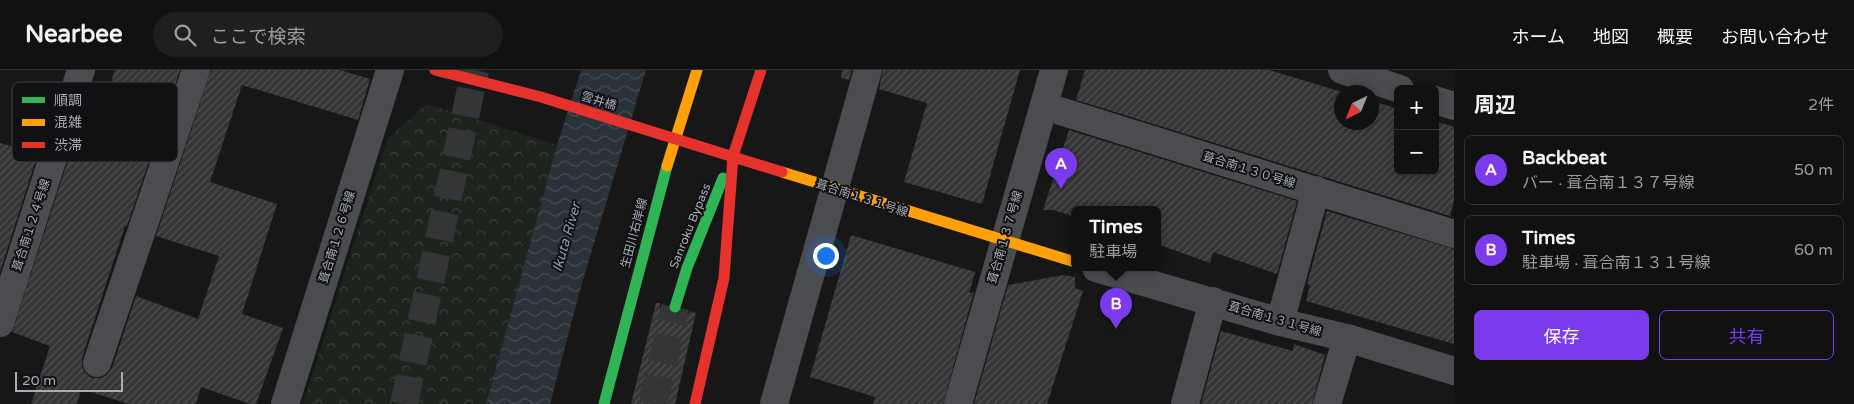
<!DOCTYPE html>
<html lang="ja">
<head>
<meta charset="utf-8">
<style>
	body { margin:0; font-family:"Varela Round","Noto Sans JP",sans-serif; background:#1e1f1f; color:#f1f3f6 }
	.controls { position:absolute; right:15px; top:15px; display:grid; overflow:hidden; border-radius:8px; box-shadow:0 2px 8px #0003 }
	.controls button { width:45px; height:45px; display:grid; place-items:center; padding:0; border:0; border-bottom:1px solid #303131; background:#111; color:#f1f3f6; font:25px sans-serif }
	.compass { position:absolute; left:1334px; top:15px; width:45px; height:45px; border-radius:50%; background:#111; box-shadow:0 2px 8px #0003; rotate:223deg }
	.scale { position:absolute; left:15px; bottom:12px; width:108px; box-sizing:border-box; padding-left:5px; border:2px solid #a8adb8; border-top:0; font-size:14px; line-height:18px; white-space:nowrap; color:#a8adb8; -webkit-text-stroke:4px #111113; paint-order:stroke }
	.you { position:absolute; left:825px; top:185px; width:18px; height:18px; margin:-12px; border:4px solid #fff; border-radius:50%; background:#1a73e8; box-shadow:0 0 0 8px #1a73e833 }
	.badge { display:grid; place-items:center; width:32px; height:32px; border-radius:50%; background:#7c3aed; color:#fff; font-size:16px; font-weight:700 }
	.pin { position:absolute; translate:-50% -41px; filter:drop-shadow(0 1px 2px #0008) }
	.pin::after { content:''; position:absolute; top:26px; width:18px; height:15px; background:inherit; clip-path:polygon(0 0,100% 0,50% 100%) }
	.popup { position:absolute; left:1071px; top:136px; width:90px; height:65px; box-sizing:border-box; display:grid; place-content:center; border-radius:8px; background:#111; filter:drop-shadow(0 1px 4px #0005); font-size:16px; white-space:nowrap; color:#9c9d9f }
	.popup b { font-size:19px; color:#f1f3f6 }
	.popup::after { content:''; position:absolute; left:50%; top:100%; margin-left:-10px; border:10px solid transparent; border-top-color:#111 }
	.list { margin:0; padding:0; list-style:none }
	h2 { display:flex; justify-content:space-between; align-items:center; height:65px; margin:0; padding:0 20px; font-size:21px }
	h2 small { font-size:16px; font-weight:400; color:#9c9d9f }
	.list li { display:grid; grid-template-columns:32px 1fr auto; gap:15px; align-items:center; box-sizing:border-box; height:70px; margin:0 10px 10px; padding:0 10px; border:1px solid #303131; border-radius:8px }
	.list b { display:block; font-size:19px; white-space:nowrap }
	.list p { margin:0; font-size:16px; white-space:nowrap; color:#9c9d9f }
	.list em { font-size:16px; font-style:normal; color:#9c9d9f }
	.actions { display:flex; gap:10px; padding:15px 20px }
	.actions a { flex:1; padding:11px 0; border:1px solid #7c3aed; border-radius:8px; text-align:center; font-size:18px; color:#7c3aed }
	.actions .main { background:#7c3aed; color:#fff }
	.icon { flex:none; width:28px; height:28px; fill:none; stroke:currentColor; stroke-width:2; stroke-linecap:round; stroke-linejoin:round }
	.map { position:relative; flex:none; width:1454px; height:334px; overflow:hidden }
	header { display:flex; align-items:center; gap:30px; box-sizing:border-box; height:70px; padding:0 25px; background:#111; border-bottom:1px solid #303131 }
	header strong { font-size:24px }
	nav { display:flex; gap:28px; margin-inline-start:auto; font-size:18px }
	.search { width:350px; height:45px; background:#1e1f1f; display:flex; align-items:center; gap:12px; box-sizing:border-box; padding:0 18px; border-radius:28px; color:#9c9d9f; font-size:19px }
	main { display:flex }
	aside { flex:1; background:#111 }
	.map>svg:first-child { display:block }
	.forest { fill:url(#forest-crowns) }
	.water { fill:url(#water-waves) }
	.building { fill:url(#building-hatch) }
	.lines { fill:none; stroke-linecap:round; stroke-linejoin:round }
	.secondary-tunnel { stroke:#343537; stroke-width:28; stroke-dasharray:28 14; stroke-linecap:butt }
	.street { stroke:#4b4c50; stroke-width:28 }
	.fast { stroke:#30b455; stroke-width:11 }
	.slow { stroke:#ff9f0a; stroke-width:11 }
	.jam { stroke:#e5322d; stroke-width:11 }
	.labels { text-anchor:middle; stroke-width:4; stroke-linejoin:round; paint-order:stroke }
	.street-label { font-size:12px; fill:#a8adb8; stroke:#111113 }
	.water-label { font-size:14px; font-style:italic; fill:#7f9bb3; stroke:#111113 }
	.key { fill:#111113; stroke:#3e4045; stroke-width:1 }
	.key-label { font-size:14px; fill:#a8adb8 }
</style>
</head>
<body>
<header>
<strong>Nearbee</strong>
<div class="search"><svg class="icon" aria-label="search" viewBox="0 0 24 24"><circle cx="10" cy="10" r="6"/><path d="M15 15l6 6"/></svg>ここで検索</div>
<nav><a>ホーム</a><a>地図</a><a>概要</a><a>お問い合わせ</a></nav>
</header>
<main>
<div class="map">
<svg width="1454" height="334" viewBox="0 0 1454 334">
	<defs>
		<pattern id="forest-crowns" width="20" height="18" patternUnits="userSpaceOnUse" patternTransform="scale(1.25)"><rect width="20" height="18" fill="#1d241e"/><path d="M2 6a3 3 0 1 1 6 0M12 15a3 3 0 1 1 6 0" fill="none" stroke="#3b413d"/></pattern>
		<pattern id="water-waves" width="16" height="10" patternUnits="userSpaceOnUse" patternTransform="scale(1.25)"><rect width="16" height="10" fill="#2a3239"/><path d="M0 5q4-4 8 0t8 0" fill="none" stroke="#464d54"/></pattern>
		<pattern id="building-hatch" width="6" height="6" patternUnits="userSpaceOnUse" patternTransform="scale(1.25)"><rect width="6" height="6" fill="#353536"/><path d="M-1 1l2-2M0 6l6-6M5 7l2-2" fill="none" stroke="#4f5051"/></pattern>
	</defs>
	<rect width="100%" height="100%" fill="#171717"/>
	<!-- forest -->
	<path class="forest" d="M427,34L557,75L486,334H303L388,68Z"/>
	<!-- water -->
	<path class="water" d="M581,0H646L580,220L550,334H486L557,75Z"/>
	<!-- building -->
	<path class="building" d="M115,0H180L127,156H125L82,288V296L85,303L92,308H100L107,305L112,298L136,226L198,249L219,186L156,166L211,0H340L370,9L358,50L242,15L210,112L277,134L242,244L283,258L256,334H250L201,317L196,334H129L81,319L77,334H31L50,276L12,262L85,38L101,43Z
		M842,0H852L849,10L841,8Z
		M883,0H1020L982,134L904,112L927,33L879,19Z
		M1085,0H1269L1342,22V52H1372V31L1398,39V101H1435V51L1454,57V131L1450,146L1076,30Z
		M1069,60L1297,131L1277,204L1213,182L1210,193L1157,174V140H1075V147L1053,140H1043Z
		M0,73L38,83L0,202Z
		M1327,141L1454,179V274L1306,231L1310,215L1307,214Z
		M851,165L975,202L969,223L974,222L943,334H873L875,327L810,307Z
		M1064,205L1075,207V218L1083,221L1047,334H974L1008,215Z
		M656,233H660V241L663,247L671,252H679L685,249L690,241L696,243L675,334H631Z
		M1221,261L1293,281L1294,274L1325,285L1312,334H1201Z"/>
	<g class="lines">
		<!-- secondary-tunnel -->
		<path class="secondary-tunnel" d="M404,334L475,0
			M653,334L675,237"/>
		<!-- street -->
		<path class="street" d="M1342,0L1400,19
			M1435,30L1454,36
			M1044,36L1454,164
			M1096,198L1280,252L1347,268L1454,301
			M1280,252L1316,120
			M0,253L81,0
			M97,293L196,0
			M285,334L390,0
			M774,334L868,0
			M958,334L1054,0
			M1185,334L1213,231
			M1327,334L1347,268"/>
		<!-- fast -->
		<path class="fast" d="M675,237L687,198L723,108
			M604,334L667,96"/>
		<!-- slow -->
		<path class="slow" d="M667,96L697,0
			M782,102L1075,192"/>
		<!-- jam -->
		<path class="jam" d="M435,0L541,27L782,102
			M695,334L724,208L733,86L761,0"/>
	</g>
	<g class="labels">
		<!-- street labels -->
		<g class="street-label">
			<text transform="translate(599 31) rotate(17)" y="4">雲井橋</text>
			<text transform="translate(1249 100) rotate(17)" y="4">葺合南１３０号線</text>
			<text transform="translate(862 128) rotate(18)" y="4">葺合南１３１号線</text>
			<text transform="translate(31 155) rotate(-72)" y="4">葺合南１２４号線</text>
			<text transform="translate(690 156) rotate(-68)" y="4">Sanroku Bypass</text>
			<text transform="translate(634 163) rotate(-75)" y="4">生田川右岸線</text>
			<text transform="translate(337 167) rotate(-73)" y="4">葺合南１２６号線</text>
			<text transform="translate(1005 167) rotate(-74)" y="4">葺合南１３７号線</text>
			<text transform="translate(1275 249) rotate(16)" y="4">葺合南１３１号線</text>
		</g>
		<!-- water labels -->
		<g class="water-label">
			<text transform="translate(566 167) rotate(-74)" y="5">Ikuta River</text>
		</g>
	</g>
	<!-- legend -->
	<rect x="12" y="12" width="166" height="80" rx="8" class="key"/>
	<rect x="22" y="27" width="23" height="6" fill="#30b455"/>
	<rect x="22" y="49" width="23" height="7" fill="#ff9f0a"/>
	<rect x="22" y="72" width="23" height="6" fill="#e5322d"/>
	<g class="key-label">
		<text x="54" y="35">順調</text>
		<text x="54" y="57">混雑</text>
		<text x="54" y="80">渋滞</text>
	</g>
</svg>
<div class="controls">
<button>+</button>
<button>−</button>
</div>
<svg class="compass" viewBox="-18 -18 36 36"><path d="M0-13l5 13h-10z" fill="#e53935"/><path d="M0 13l5-13h-10z" fill="#9c9d9f"/></svg>
<div class="scale">20 m</div>
<div class="you"></div>
<div class="pin badge" style="left:1061px;top:119px">A</div>
<div class="pin badge" style="left:1116px;top:259px">B</div>
<div class="popup"><b>Times</b>駐車場</div>
</div>
<aside>
<h2>周辺<small>2件</small></h2>
<ul class="list">
<li><span class="badge">A</span><div><b>Backbeat</b><p>バー · 葺合南１３７号線</p></div><em>50 m</em></li>
<li><span class="badge">B</span><div><b>Times</b><p>駐車場 · 葺合南１３１号線</p></div><em>60 m</em></li>
</ul>
<div class="actions"><a class="main">保存</a><a>共有</a></div>
</aside>
</main>
</body>
</html>
